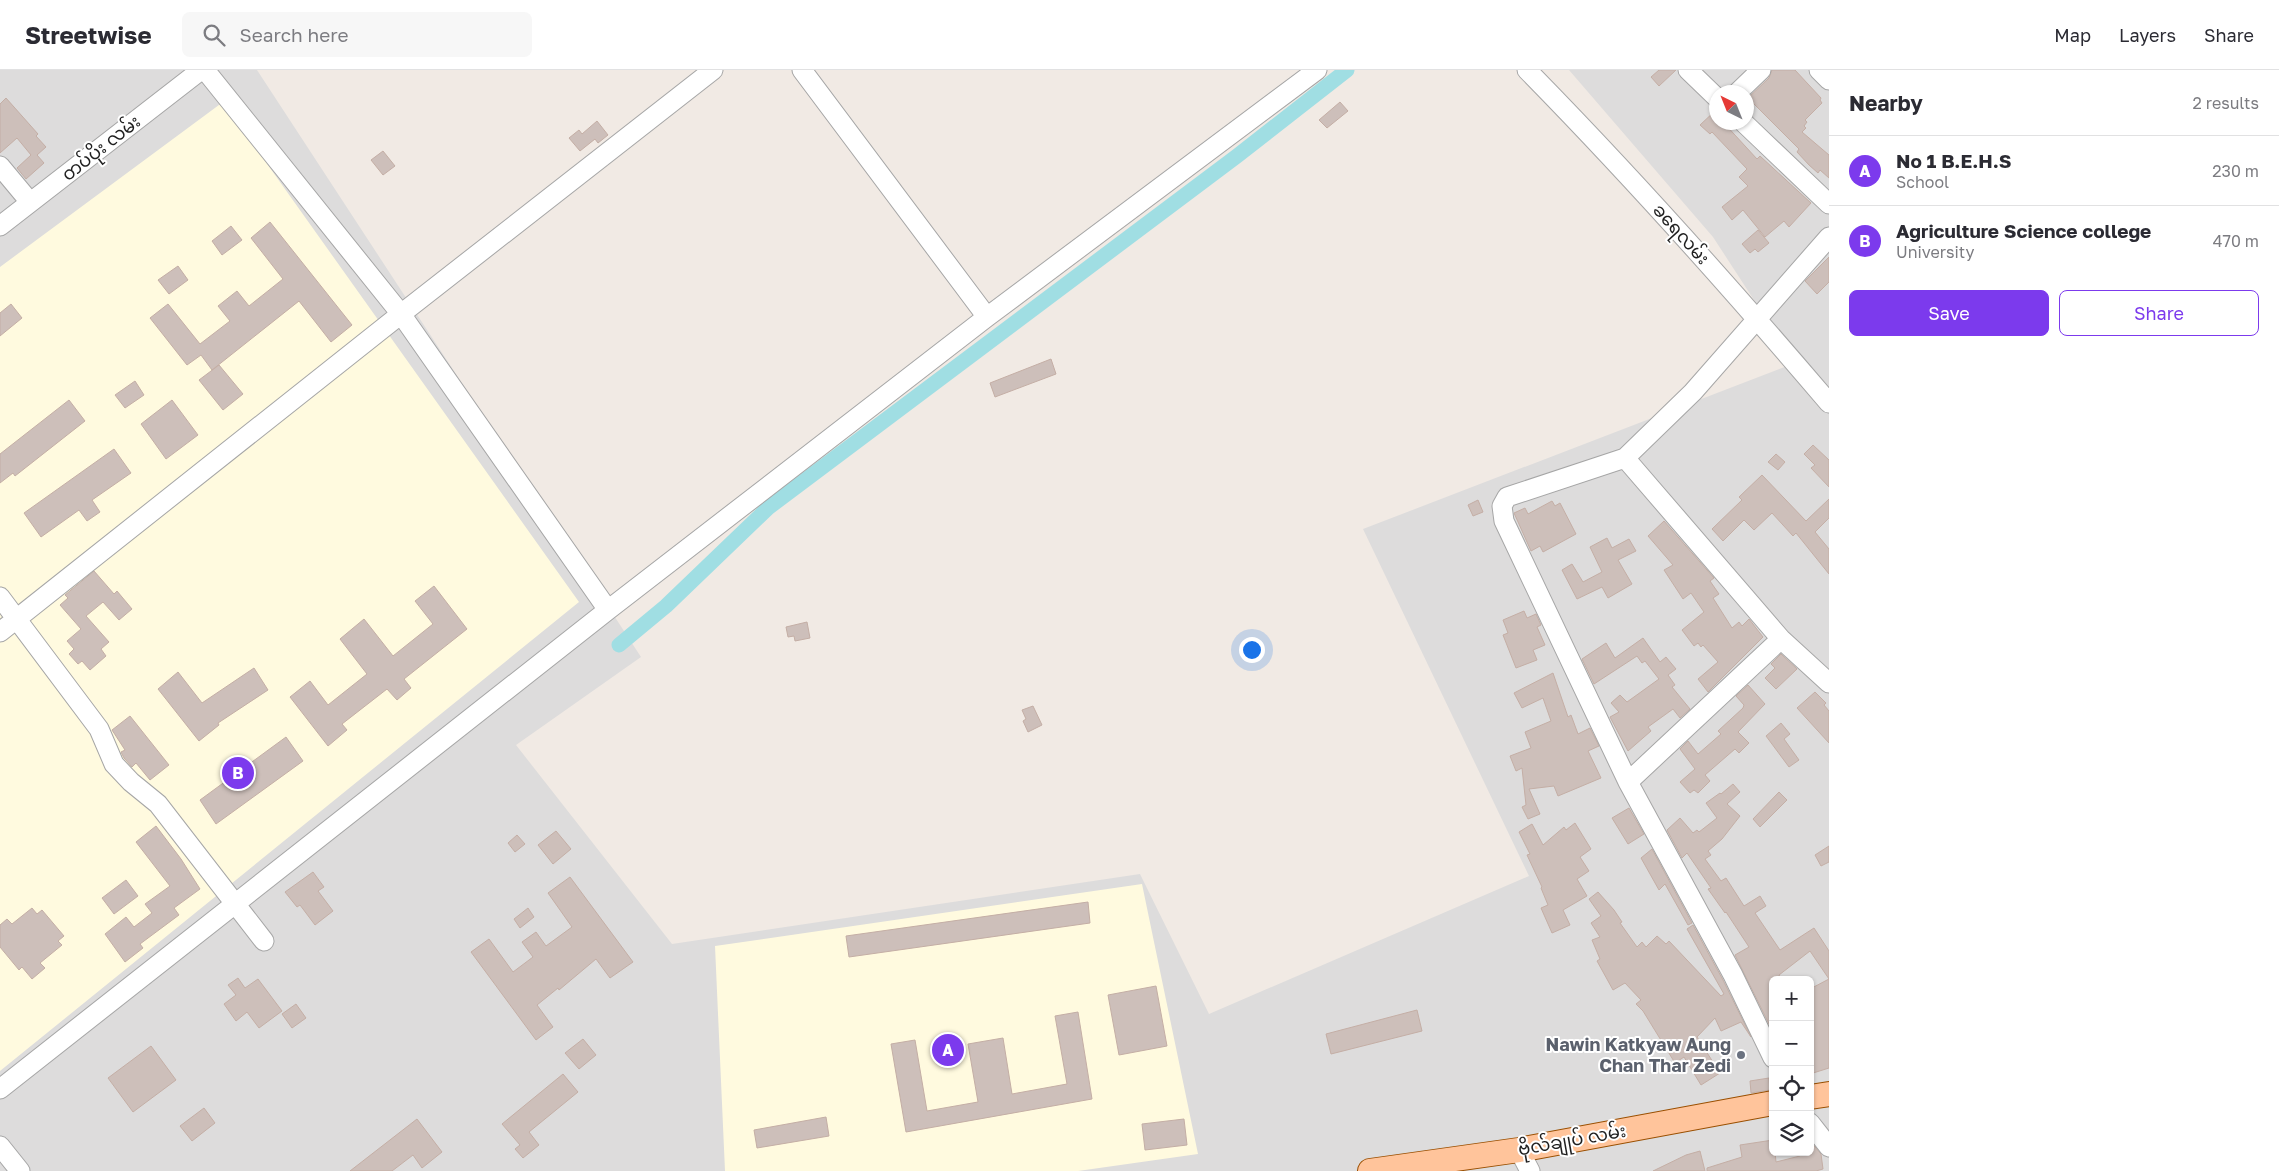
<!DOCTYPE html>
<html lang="en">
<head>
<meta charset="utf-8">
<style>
	body { margin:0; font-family:"Golos Text","Noto Sans Myanmar",sans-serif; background:#f7f7f7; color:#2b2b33 }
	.controls { position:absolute; right:15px; bottom:15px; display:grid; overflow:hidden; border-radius:8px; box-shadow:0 1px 4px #0004 }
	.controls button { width:45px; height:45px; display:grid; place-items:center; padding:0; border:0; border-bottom:1px solid #e1e1e2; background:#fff; color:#2b2b33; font:25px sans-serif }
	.compass { position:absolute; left:1709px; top:15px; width:45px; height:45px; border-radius:50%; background:#fff; box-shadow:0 1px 4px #0004; rotate:317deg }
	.you { position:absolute; left:1251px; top:579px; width:18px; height:18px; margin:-12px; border:4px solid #fff; border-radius:50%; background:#1a73e8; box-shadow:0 0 0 8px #1a73e833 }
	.badge { display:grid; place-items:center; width:32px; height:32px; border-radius:50%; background:#7c3aed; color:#fff; font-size:16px; font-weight:700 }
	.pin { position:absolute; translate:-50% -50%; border:2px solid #fff; box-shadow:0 1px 5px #0006 }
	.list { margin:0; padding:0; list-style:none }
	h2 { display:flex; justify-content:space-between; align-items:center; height:65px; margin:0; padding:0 20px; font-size:21px }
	h2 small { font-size:16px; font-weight:400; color:#7c7c81 }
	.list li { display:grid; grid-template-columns:32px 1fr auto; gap:15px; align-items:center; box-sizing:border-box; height:70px; padding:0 20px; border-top:1px solid #e1e1e2 }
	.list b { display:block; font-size:19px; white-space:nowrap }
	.list p { margin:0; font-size:16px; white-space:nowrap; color:#7c7c81 }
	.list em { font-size:16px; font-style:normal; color:#7c7c81 }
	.actions { display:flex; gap:10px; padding:15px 20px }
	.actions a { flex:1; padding:11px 0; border:1px solid #7c3aed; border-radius:8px; text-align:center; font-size:18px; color:#7c3aed }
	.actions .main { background:#7c3aed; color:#fff }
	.icon { flex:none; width:28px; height:28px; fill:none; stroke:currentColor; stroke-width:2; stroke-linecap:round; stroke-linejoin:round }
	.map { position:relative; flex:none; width:1829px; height:1101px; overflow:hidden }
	header { display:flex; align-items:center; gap:30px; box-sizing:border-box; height:70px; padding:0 25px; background:#fff; border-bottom:1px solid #e1e1e2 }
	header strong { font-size:24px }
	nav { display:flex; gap:28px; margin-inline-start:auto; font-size:18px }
	.search { width:350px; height:45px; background:#f7f7f7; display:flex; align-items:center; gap:12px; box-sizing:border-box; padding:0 18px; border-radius:8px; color:#7c7c81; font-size:19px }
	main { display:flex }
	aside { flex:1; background:#fff }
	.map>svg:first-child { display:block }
	.residential { fill:#dddcdc; fill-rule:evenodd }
	.education { fill:#fffadf }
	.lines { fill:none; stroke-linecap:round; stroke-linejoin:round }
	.canal { stroke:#a0dee3; stroke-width:15 }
	.building { fill:#cdbfba; stroke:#c4aea5 }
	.minor-casing { stroke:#a6a6a6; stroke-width:21 }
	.major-casing { stroke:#9a4f00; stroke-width:26 }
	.minor { stroke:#fff; stroke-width:19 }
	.major { stroke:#ffc49b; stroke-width:24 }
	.worship-dot { fill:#6b7280; stroke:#fff; stroke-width:2 }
	.labels { text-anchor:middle; stroke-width:4; stroke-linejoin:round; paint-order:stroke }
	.street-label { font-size:18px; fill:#1f1f1f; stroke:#fff }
	.worship-label { font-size:18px; font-weight:bold; fill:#5b616d; stroke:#fff; text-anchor:end }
</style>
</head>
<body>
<header>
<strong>Streetwise</strong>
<div class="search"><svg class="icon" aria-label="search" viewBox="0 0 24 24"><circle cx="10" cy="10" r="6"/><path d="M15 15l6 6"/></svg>Search here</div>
<nav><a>Map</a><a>Layers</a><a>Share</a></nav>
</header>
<main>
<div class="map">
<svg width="1829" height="1101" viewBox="0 0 1829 1101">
	<rect width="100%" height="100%" fill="#f1eae4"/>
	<!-- residential -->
	<path class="residential" d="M0,0H257L641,587L516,675L672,874L1140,804L1209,944L1529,806L1363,459L1795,293L1713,167L1569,0H1829V1101H0ZM1716,22H1746V52H1716ZM1773,910H1810V1082H1773Z"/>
	<!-- education -->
	<path class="education" d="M223,32L579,532L0,1001V197Z
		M1142,814L1198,1084L1078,1101H725L715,876Z"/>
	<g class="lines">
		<!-- canal -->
		<path class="canal" d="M619,575L666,536L768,438L1237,86L1347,0"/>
	</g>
	<!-- building -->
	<path class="building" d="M1659,0H1676L1659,16L1651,7Z
		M1772,0H1795L1821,28L1820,30L1822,33L1805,50L1807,52L1804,56L1806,58L1802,62L1829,85V108L1820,100L1818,103L1809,95L1797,82L1799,79L1748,28L1769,8Z
		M6,28L38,64L36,66L46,77L37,85L44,93L26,109L17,98L31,85L17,68L0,83V34Z
		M1340,32L1348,41L1327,58L1319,50Z
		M1716,40V52H1723L1757,89L1760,86L1811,133L1789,157L1784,151L1765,167L1743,140L1732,150L1722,137L1748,116L1739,107L1747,99L1712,62L1710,64L1700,55Z
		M597,51L608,65L598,73L595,69L580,81L569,68L579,60L582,64Z
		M383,81L395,96L383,105L371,90Z
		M270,152L352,255L331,272L299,231L212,300L201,285L187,295L150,248L168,234L200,274L230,251L218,236L237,221L249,236L283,209L251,168Z
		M231,156L242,170L222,185L212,171Z
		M1758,160L1769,173L1758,182L1755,179L1750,183L1742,174Z
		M1829,187V212L1817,224L1805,211Z
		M178,196L188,210L169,224L158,210Z
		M11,234L22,248L0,266V243Z
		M1051,289L1056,304L995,327L990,313Z
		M219,295L243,324L223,340L199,310Z
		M135,311L144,325L125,338L115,325Z
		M69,330L85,351L15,406L13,403L0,413V384Z
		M172,330L198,365L166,389L141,354Z
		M1813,375L1829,390V417L1811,398L1815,395L1804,384Z
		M114,379L131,403L92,430L100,442L87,451L79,440L41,467L24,443Z
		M1776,384L1785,392L1778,400L1768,392Z
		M1762,405L1806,451L1829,429V448L1815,462L1829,479V504L1796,463L1793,466L1772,443L1754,460L1744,450L1723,471L1712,459L1742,430L1739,427Z
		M1478,430L1483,442L1473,446L1468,435Z
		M1552,431L1555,436L1560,433L1576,464L1543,482L1540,476L1531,481L1514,443L1525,438L1528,444Z
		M1664,451L1714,508L1710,511L1719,524L1713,528L1732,558L1739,552L1742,556L1749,549L1763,567L1708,622L1698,609L1718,592L1703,575L1701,577L1698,573L1694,576L1682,560L1704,542L1691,523L1683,529L1664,500L1673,495L1648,466Z
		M1607,468L1612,478L1629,469L1636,481L1618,490L1632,514L1608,528L1602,517L1577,529L1562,500L1572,494L1583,512L1602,502L1590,477Z
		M94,501L114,524L117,521L132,539L119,550L103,532L86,546L109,572L101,579L106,586L90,600L82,591L78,594L69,584L74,579L67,571L81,559L60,535L68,528L65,525Z
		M434,516L467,559L404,609L411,618L397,630L387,619L342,654L347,660L328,676L290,627L310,611L328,635L367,604L340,569L364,549L393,586L433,554L415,531Z
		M1524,541L1527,548L1536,544L1541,555L1537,557L1545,575L1533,580L1537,590L1516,598L1503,565L1508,563L1503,550Z
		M807,552L810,568L795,571L794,566L788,567L786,557Z
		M1643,568L1660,592L1666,587L1676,599L1668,605L1675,615L1672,617L1690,639L1680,648L1673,639L1648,657L1651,661L1628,681L1610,647L1619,642L1611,633L1620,625L1627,632L1659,609L1645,591L1642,593L1637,586L1594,614L1582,589L1606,573L1615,588Z
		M1781,584L1797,599L1776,619L1765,608L1775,598L1771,594Z
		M254,598L268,620L218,653L219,655L199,671L158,619L178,602L202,633Z
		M1553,603L1568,647L1571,645L1578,664L1590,658L1599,676L1588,681L1601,708L1558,726L1554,716L1529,719L1540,744L1528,749L1522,737L1526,735L1522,698L1516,701L1510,686L1531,678L1525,662L1551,651L1543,628L1522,638L1514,623Z
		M1748,615L1765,634L1738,662L1749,673L1739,683L1735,679L1705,705L1710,711L1698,723L1694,720L1690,723L1680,712L1695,699L1680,679L1688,671L1698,684L1721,664L1718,661L1743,638L1744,635L1736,626Z
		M1815,622L1826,633L1824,635L1829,641V673L1797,638Z
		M1033,636L1042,655L1028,662L1023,651L1026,649L1022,640Z
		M130,646L169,695L150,710L136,693L132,697L124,688L121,682L125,680L112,660Z
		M1781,653L1790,664L1784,669L1799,690L1789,697L1766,666Z
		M286,667L303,691L216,754L200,730Z
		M1733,714L1740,722L1727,734L1740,746L1722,769L1708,781L1711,785L1705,789L1721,811L1726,808L1744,836L1760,826L1766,836L1755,843L1780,880L1814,858L1829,881V998L1810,1004V919L1829,909L1810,881L1779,905L1781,910H1773V955L1770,956L1735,885L1749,877L1726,842L1725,843L1708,819L1711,818L1687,783L1682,788L1667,760L1680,748L1693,763L1697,760L1699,762L1717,748L1706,733L1720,723L1721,724Z
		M1779,722L1787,730L1760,757L1753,749Z
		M1629,738L1644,764L1628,774L1612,748Z
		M1575,753L1591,779L1580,787L1589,801L1577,809L1587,826L1563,840L1570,855L1552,863L1541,838L1548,835L1541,818L1542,817L1527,785L1530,784L1519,762L1532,754L1543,775L1564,757L1566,760Z
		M156,756L181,789L200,819L174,838L179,845L140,874L143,878L125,892L105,864L126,847L134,857L152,843L145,834L170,816L136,772Z
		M556,761L571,779L553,794L538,775Z
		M517,765L525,774L515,782L508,773Z
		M1829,776V792L1821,796L1815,785Z
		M1652,779L1692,853L1688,855L1665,814L1659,820L1641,788Z
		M313,802L324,817L318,821L333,841L315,855L300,835L297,837L285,822Z
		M570,807L633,892L610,908L596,889L559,920L558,918L537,935L553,957L536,970L471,882L489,869L513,902L533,887L522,872L536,862L546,876L572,857L548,823Z
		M126,810L138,826L114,844L102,828Z
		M1598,822L1614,840L1622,852L1620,853L1637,877L1642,872L1646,877L1657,866L1666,874L1669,871L1721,926L1724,924L1687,859L1693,855L1723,910L1751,967L1741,952L1721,961L1715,948L1697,967L1720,1003L1701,1015L1684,987L1675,993L1643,941L1636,934L1641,930L1625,913L1613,920L1597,891L1600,889L1592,870L1600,867L1591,853L1601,846L1589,829Z
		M1088,832L1090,853L849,887L846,866Z
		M32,838L37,844L42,840L64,866L58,871L62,875L40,893L45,898L32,909L22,897L19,900L0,877V855L7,849L12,854Z
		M528,838L534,847L520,858L514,849Z
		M238,908L245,918L258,909L282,941L259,958L247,942L236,951L224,934L236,925L228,915Z
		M1156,916L1167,976L1119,985L1108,925Z
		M296,934L306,948L292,958L282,944Z
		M1417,940L1422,961L1331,984L1326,964Z
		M1078,942L1092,1029L906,1062L891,974L915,970L927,1041L978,1032L968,974L1003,968L1012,1024L1067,1014L1055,946Z
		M583,969L596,985L579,999L565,983Z
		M151,976L176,1010L133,1042L108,1008Z
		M563,1004L578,1022L529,1062L539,1075L523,1088L515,1079L520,1075L502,1054Z
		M1769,1008L1770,1020L1751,1023L1750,1011Z
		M204,1038L215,1053L192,1071L180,1056Z
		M826,1047L829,1066L757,1078L754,1060Z
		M417,1049L442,1082L422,1098L413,1085L392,1101H350Z
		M1184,1049L1187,1075L1145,1080L1142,1054Z
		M1773,1070V1082H1775L1776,1092L1800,1086L1799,1082H1810V1071L1821,1084L1823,1099L1816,1101H1707V1098L1742,1087L1740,1075Z
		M1700,1081L1705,1101H1653L1686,1085Z"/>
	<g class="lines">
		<defs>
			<path id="minor" d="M205,0L401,244L608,540
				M802,0L987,247
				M1527,0C1632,107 1732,219 1829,333
				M1688,0L1716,27
				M1819,0L1829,10
				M1738,22L1761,0
				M1743,52L1829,134
				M0,96L30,132
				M0,156L201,0
				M1625,388L1781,569L1829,613
				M0,527L99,659L114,694L131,712L158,734L264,871
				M0,562L401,244L713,0
				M1628,712L1781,569
				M1773,988L1733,905L1628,712L1504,451L1502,436L1507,427L1625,388L1693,322L1829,167
				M0,1019L608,540L987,247L1317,0
				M1810,1053L1829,1077
				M0,1076L20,1101
				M1519,1080L1530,1101"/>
			<path id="major" d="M1810,1027L1829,1024
				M1370,1101L1519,1080L1773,1033"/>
		</defs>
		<!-- minor casing -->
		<use href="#minor" class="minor-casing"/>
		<!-- major casing -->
		<use href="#major" class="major-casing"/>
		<!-- minor -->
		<use href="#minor" class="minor"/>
		<!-- major -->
		<use href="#major" class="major"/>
	</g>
	<!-- markers -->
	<circle class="worship-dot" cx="1741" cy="985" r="5"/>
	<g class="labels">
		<!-- street labels -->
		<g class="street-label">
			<text transform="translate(101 78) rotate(-38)" y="6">တပ်ပိုး လမ်း</text>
			<text transform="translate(1681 164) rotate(48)" y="6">ခရေလမ်း</text>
			<text transform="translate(1572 1070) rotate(-10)" y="6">ဗိုလ်ချုပ် လမ်း</text>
		</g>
		<!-- worship labels -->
		<g class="worship-label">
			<text x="1731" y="981">Nawin Katkyaw Aung<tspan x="1731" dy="21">Chan Thar Zedi</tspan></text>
		</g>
	</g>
</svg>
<div class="controls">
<button>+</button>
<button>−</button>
<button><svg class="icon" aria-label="locate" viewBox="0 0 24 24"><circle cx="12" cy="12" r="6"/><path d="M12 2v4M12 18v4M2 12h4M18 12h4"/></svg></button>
<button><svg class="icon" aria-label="layers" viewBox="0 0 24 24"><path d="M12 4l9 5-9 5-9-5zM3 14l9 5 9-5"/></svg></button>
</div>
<svg class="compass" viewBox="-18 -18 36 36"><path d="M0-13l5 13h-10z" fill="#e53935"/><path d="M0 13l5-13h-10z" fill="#7c7c81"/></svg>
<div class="you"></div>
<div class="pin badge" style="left:948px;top:980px">A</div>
<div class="pin badge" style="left:238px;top:703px">B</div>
</div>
<aside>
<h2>Nearby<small>2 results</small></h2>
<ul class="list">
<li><span class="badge">A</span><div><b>No 1 B.E.H.S</b><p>School</p></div><em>230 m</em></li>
<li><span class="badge">B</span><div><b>Agriculture Science college</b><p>University</p></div><em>470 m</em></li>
</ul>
<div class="actions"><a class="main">Save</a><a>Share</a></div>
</aside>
</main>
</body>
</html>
